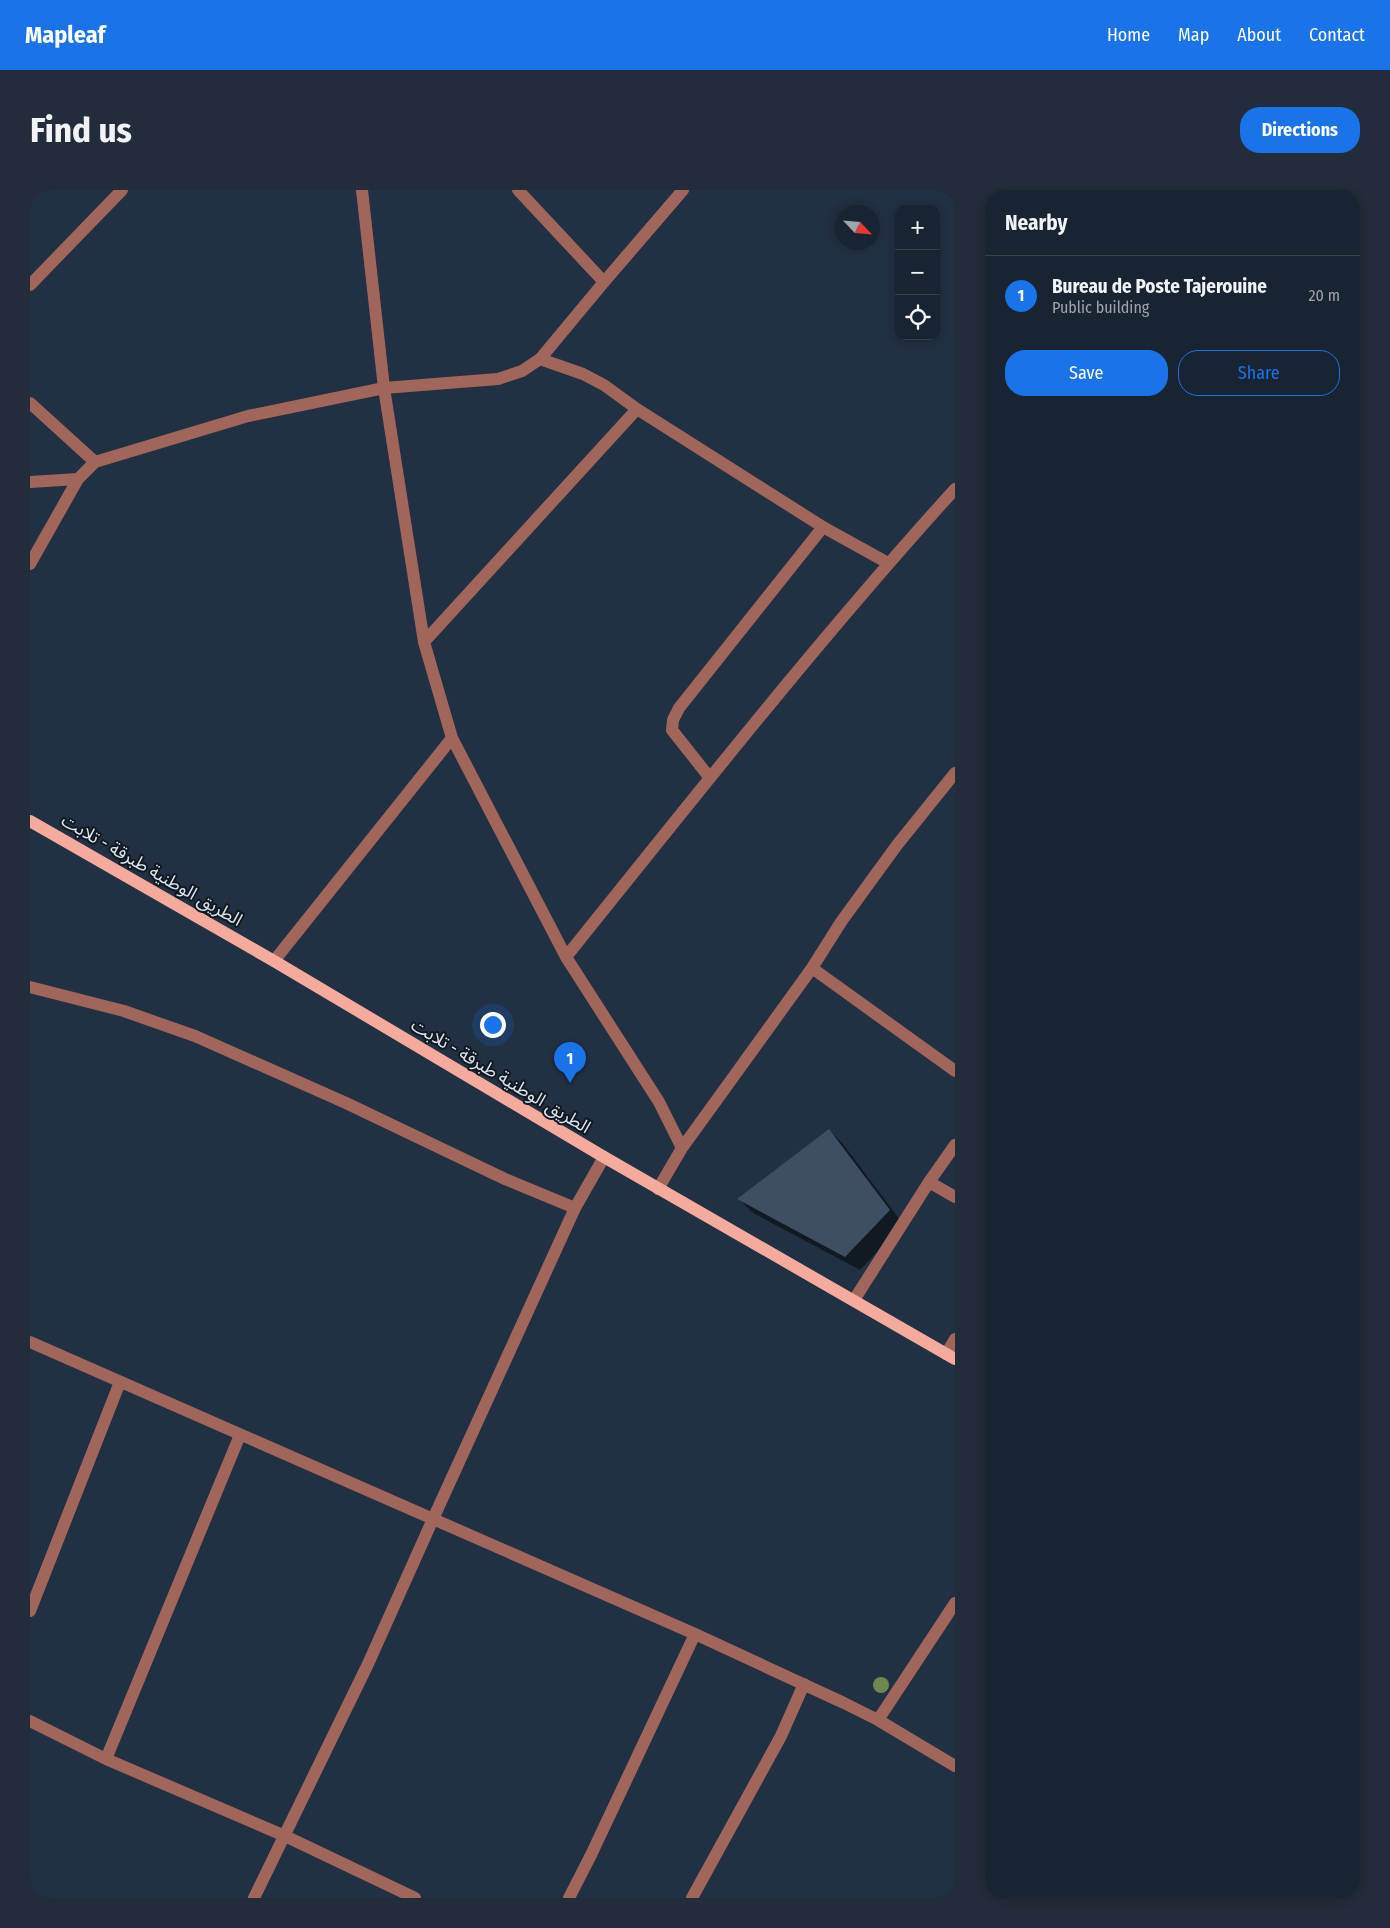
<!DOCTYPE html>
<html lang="en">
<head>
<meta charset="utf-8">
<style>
	body { margin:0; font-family:"Fira Sans Condensed","Noto Sans Arabic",sans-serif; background:#222c3a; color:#f1f3f6 }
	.controls { position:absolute; right:15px; top:15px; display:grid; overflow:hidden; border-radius:10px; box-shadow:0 2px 8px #0003 }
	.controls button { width:45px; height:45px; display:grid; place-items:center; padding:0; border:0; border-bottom:1px solid #37414d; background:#192432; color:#f1f3f6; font:25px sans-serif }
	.compass { position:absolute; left:805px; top:15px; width:45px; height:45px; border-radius:50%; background:#192432; box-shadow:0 2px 8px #0003; rotate:116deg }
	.you { position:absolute; left:462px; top:834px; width:18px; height:18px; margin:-12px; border:4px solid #fff; border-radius:50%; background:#1a73e8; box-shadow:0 0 0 8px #1a73e833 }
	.badge { display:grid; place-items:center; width:32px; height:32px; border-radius:50%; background:#1a73e8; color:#fff; font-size:16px; font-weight:700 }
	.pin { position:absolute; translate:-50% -41px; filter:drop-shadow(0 1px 2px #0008) }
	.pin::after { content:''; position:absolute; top:26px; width:18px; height:15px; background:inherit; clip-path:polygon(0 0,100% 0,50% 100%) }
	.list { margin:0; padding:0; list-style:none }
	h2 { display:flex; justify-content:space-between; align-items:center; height:65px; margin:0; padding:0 20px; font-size:21px }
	h2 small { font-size:16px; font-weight:400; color:#9fa4ac }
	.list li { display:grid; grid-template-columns:32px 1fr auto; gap:15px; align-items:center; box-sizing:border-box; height:80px; padding:0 20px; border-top:1px solid #37414d }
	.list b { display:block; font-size:19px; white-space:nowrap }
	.list p { margin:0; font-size:16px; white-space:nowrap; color:#9fa4ac }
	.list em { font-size:16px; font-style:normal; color:#9fa4ac }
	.actions { display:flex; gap:10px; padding:15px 20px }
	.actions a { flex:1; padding:11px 0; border:1px solid #1a73e8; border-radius:20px; text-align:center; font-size:18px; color:#1a73e8 }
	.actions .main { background:#1a73e8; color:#fff }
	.icon { flex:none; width:28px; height:28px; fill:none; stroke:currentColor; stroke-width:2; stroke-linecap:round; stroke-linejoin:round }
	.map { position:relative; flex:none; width:925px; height:1708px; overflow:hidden; border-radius:20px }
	header { display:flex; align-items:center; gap:30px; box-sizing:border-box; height:70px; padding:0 25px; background:#1a73e8; color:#fff }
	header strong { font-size:24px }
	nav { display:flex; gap:28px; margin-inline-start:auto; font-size:18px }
	.intro { display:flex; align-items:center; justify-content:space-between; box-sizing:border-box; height:120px; padding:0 30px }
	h1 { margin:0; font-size:35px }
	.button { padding:12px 22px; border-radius:20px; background:#1a73e8; color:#fff; font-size:18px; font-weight:700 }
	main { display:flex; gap:30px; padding:0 30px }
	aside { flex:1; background:#192432; border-radius:20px; box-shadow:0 2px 8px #0003 }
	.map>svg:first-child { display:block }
	.shadow { fill:#0007 }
	.building { fill:#3f4f63 }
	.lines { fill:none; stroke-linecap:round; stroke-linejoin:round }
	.minor { stroke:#a1665b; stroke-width:12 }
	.major { stroke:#f4ab9d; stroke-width:12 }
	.tree { fill:#6f8750 }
	.labels { text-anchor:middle; stroke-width:4; stroke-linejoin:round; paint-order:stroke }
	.street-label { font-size:18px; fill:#dae4ef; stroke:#111820 }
</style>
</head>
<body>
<header>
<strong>Mapleaf</strong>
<nav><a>Home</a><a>Map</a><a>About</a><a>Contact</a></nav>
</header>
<div class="intro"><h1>Find us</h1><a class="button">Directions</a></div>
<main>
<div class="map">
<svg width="925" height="1708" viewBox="0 0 925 1708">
	<rect width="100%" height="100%" fill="#213042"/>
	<!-- shadow -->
	<path class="shadow" d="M799,940L813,954L873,1034L830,1080L723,1023L709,1009Z"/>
	<!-- building -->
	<path class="building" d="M799,939L860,1020L815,1067L707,1009Z"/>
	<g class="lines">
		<!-- minor -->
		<path class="minor" d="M332,0L354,198L394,452L422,548L536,767L629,912L652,958
			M488,0L574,92
			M0,95L92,0
			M510,169L553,184L574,195L607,219L793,337L858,373
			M0,213L65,272
			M0,292L48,289L65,272L218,226L354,198L468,189L492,181L510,169L574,92L653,0
			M0,374L48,289
			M394,452L607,219
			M680,588L642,540L643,530L649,518L793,337
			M536,767C663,609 789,449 925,299
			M244,771L422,548
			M782,778L925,881
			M0,797L94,821L165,846L316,913L475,989L545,1018
			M899,992L925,1007
			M628,999L652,958L782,778L811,732L867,655L925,583
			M824,1110L899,992L925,955
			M0,1152L665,1444L814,1513L848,1530L925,1576
			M916,1164L925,1149
			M0,1421L90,1192
			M848,1530L925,1413
			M0,1531L76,1569L255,1646L385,1708
			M76,1569L210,1245
			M224,1708L338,1474L403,1329L545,1018L574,967
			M539,1708L561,1665L665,1444
			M662,1708L751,1546L774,1494"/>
		<!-- major -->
		<path class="major" d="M0,631L244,771L574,967L925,1169"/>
	</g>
	<!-- trees -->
	<circle class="tree" cx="851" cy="1495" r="8"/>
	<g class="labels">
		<!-- street labels -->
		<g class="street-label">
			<text transform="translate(122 680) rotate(30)" y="6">الطريق الوطنية طبرقة - تلابت</text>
			<text transform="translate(471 886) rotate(31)" y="6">الطريق الوطنية طبرقة - تلابت</text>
		</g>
	</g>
</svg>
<div class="controls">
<button>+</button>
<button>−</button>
<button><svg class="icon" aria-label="locate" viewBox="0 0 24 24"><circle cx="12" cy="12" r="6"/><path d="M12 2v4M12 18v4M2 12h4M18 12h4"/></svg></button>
</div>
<svg class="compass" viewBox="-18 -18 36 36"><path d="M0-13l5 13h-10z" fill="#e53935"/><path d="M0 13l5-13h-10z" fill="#9fa4ac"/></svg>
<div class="you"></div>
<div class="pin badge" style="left:540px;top:893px">1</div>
</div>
<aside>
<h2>Nearby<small></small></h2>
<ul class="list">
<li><span class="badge">1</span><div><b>Bureau de Poste Tajerouine</b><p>Public building</p></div><em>20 m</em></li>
</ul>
<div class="actions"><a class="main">Save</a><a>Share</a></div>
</aside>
</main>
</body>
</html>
